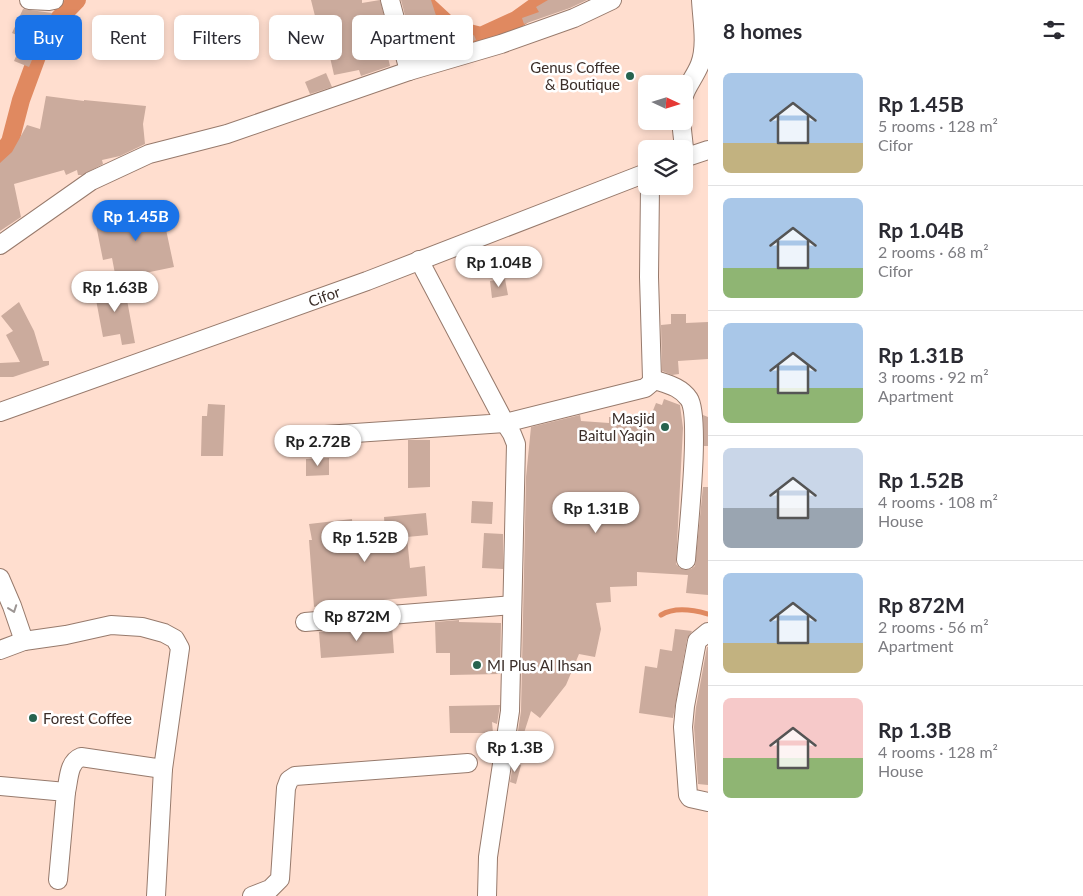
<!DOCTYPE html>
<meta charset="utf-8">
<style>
:root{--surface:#fff;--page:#f2f2f3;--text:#2b2b33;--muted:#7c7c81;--line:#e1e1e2;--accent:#1a73e8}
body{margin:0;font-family:Lato,sans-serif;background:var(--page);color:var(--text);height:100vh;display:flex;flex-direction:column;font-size:19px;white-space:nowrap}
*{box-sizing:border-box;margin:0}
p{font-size:16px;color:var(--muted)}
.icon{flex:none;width:28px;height:28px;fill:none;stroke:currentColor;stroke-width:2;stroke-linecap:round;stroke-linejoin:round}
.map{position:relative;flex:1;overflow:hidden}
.sheet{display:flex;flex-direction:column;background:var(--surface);width:375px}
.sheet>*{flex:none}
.banner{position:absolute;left:15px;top:15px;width:475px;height:45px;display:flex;gap:10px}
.needle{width:32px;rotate:94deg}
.controls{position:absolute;left:638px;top:75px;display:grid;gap:10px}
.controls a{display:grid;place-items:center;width:55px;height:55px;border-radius:8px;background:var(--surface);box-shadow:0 2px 8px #0003;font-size:25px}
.price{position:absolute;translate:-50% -42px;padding:0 11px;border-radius:18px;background:#fff;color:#222;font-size:16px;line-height:32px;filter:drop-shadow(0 1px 2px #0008)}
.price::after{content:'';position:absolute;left:50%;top:30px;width:15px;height:11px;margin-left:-8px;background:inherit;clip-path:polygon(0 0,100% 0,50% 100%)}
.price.on{background:var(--accent);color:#fff}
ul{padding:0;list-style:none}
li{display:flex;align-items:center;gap:15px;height:125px;padding:0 15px}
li+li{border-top:1px solid var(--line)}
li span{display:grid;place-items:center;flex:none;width:140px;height:100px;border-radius:8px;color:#555}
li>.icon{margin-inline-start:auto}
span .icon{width:60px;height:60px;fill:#fffc;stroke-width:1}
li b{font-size:21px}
h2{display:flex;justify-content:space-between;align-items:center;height:60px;padding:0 15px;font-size:21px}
.pill{padding:0 18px;border-radius:8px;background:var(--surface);box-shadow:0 2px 8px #0003;font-size:18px;line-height:45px}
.pill.on{background:var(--accent);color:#fff}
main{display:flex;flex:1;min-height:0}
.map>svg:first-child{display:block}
</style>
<main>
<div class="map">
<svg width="708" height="896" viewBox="0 0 708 896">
<rect width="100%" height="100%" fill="#ffdecf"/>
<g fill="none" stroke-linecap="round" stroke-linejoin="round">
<path stroke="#e08960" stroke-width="5" d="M661 615C674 607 694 610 708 614"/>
<g stroke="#e08960" stroke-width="18">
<path d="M425 0 428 6 453 29 481 36 516 20 544 0"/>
<path d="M0 155 10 142 21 100 46 32 77 0"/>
</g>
</g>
<g fill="#cbab9d">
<path d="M311 0H362V3L380 0 392 47 386 49 390 66 361 76 359 70 334 75 325 35 320 36Z"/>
<path d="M401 0H431L443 37 457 32 462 44 416 58Z"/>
<path d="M548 0H587L570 8 524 24 522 18 539 12 536 7Z"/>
<path d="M23 9 52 13 29 67 14 61 24 38 12 33Z"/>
<path d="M474 35 476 40 463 44 461 41Z"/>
<path d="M326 73 332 87 310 94 305 82Z"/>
<path d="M46 96 84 101V100L146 106 143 124 145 144 120 156 102 160 103 164 82 175H78L77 170 66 175 64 170 14 184 21 217 0 231V163L12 152 27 125 40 129Z"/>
<path d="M161 206 174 267 116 279 112 258 103 260 95 220Z"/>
<path d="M505 279 508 295 492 298 490 281Z"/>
<path d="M124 284 135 343 122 345 120 334 103 337 94 289Z"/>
<path d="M19 302 34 331 43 361H49V365L13 377H0V363L20 362 6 335 13 331 1 316Z"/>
<path d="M671 314H686V323L708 322V359L678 361 679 374 672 375 662 371 661 325 671 324Z"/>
<path d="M664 399 680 405 683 428 676 564 680 568 685 570 691 569 695 566 703 487H708V595L686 593 688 575 637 572V586L610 587 611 602 596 603 601 629 595 657 579 654 566 685 540 718 531 711 524 733 518 731 521 711 526 477 531 427 580 415 581 421 609 423V417H626V415L652 413 656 403 662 405Z"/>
<path d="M208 404 225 405 223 456H201L202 416H207Z"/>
<path d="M703 415 708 417V446H704Z"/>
<path d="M408 440H430V487L408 488Z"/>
<path d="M329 458V475L306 476V459Z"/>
<path d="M472 501 493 502 492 524 471 523Z"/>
<path d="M426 513 428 535 407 537 410 568 425 566 427 596 350 603V608L318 610V606L314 607 309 540H312L309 524 352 519 353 535 385 532 384 517Z"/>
<path d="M484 533 503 534V569L482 568Z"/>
<path d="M459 620V622L501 623 500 674 450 675V653H436L435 622Z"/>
<path d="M392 626 394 653 321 658 319 632Z"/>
<path d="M675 629 692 631 687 639 673 718 639 713 645 666 657 668 660 649 672 651Z"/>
<path d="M707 647H708V785L698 784 694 727 696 707Z"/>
<path d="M500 705 497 724 492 722 493 733H450L449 706Z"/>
<path d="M513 763 521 765 516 784 510 782Z"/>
</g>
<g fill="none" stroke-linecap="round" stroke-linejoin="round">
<defs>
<g id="minor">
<path d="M29 0 49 1 54 0"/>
<path d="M390 0 409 71"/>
<path d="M684 96C686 87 696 75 700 64 707 45 702 20 701 0"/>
<path d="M681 121 685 157"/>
<path d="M684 158 708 150"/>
<path d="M0 245 91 181 149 154 227 134 409 71 501 44 574 18 612 0"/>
<path d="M652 379C666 384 680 386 689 399 701 417 688 532 686 560"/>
<path d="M0 412 367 281 646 173"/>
<path d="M310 436 505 423 419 260"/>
<path d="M0 578 12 606 24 641"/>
<path d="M305 622 512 605"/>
<path d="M708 632 697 641 685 706 683 727 688 795 690 798 708 802"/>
<path d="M0 650 24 641 66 635 111 625 142 627 164 633 175 639 180 648 163 769 81 757C68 762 69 780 66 792"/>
<path d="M0 786 66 792 58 880"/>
<path d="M156 896 163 769"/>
<path d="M252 896 270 889 280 879 286 788 289 780 295 776 468 763"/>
<path d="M487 896 488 857 510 711 516 444 512 434 505 423 645 388 651 383 652 379 649 277 650 186"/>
</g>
</defs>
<use href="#minor" stroke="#977a6c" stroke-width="20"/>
<use href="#minor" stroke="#fff" stroke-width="18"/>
</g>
<defs><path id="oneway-chevron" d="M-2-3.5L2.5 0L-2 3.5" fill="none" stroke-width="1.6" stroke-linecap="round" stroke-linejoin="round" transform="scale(1.25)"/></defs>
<use stroke="#9d9694" href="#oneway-chevron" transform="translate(13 609) rotate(70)"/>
<g fill="#26634f" stroke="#fff" stroke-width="2">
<circle cx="630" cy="76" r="5"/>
<circle cx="665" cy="427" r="5"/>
<circle cx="477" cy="665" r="5"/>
<circle cx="33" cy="718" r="5"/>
</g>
<g text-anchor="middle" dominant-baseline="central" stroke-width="5" stroke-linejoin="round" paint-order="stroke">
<g font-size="15" fill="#3b2e29" stroke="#fff" text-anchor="end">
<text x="620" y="67">Genus Coffee<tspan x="620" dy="17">&amp; Boutique</tspan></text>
<text x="655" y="418">Masjid<tspan x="655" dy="17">Baitul Yaqin</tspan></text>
<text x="487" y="665" text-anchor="start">MI Plus Al Ihsan</text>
<text x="43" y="718" text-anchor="start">Forest Coffee</text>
</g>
<g font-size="15" fill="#3b2e29" stroke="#fff">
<text transform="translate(324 296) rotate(-20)">Cifor</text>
</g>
</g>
</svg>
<div class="controls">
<a><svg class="needle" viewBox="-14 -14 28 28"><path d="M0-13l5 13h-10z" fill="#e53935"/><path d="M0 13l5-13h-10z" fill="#7c7c81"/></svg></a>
<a><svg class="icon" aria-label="layers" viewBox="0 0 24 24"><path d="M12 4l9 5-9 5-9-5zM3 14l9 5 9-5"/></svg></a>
</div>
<b class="price on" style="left:136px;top:242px">Rp 1.45B</b>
<b class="price" style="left:499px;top:288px">Rp 1.04B</b>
<b class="price" style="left:115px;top:313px">Rp 1.63B</b>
<b class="price" style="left:318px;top:467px">Rp 2.72B</b>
<b class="price" style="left:596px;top:534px">Rp 1.31B</b>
<b class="price" style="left:365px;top:563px">Rp 1.52B</b>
<b class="price" style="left:357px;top:642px">Rp 872M</b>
<b class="price" style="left:515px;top:773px">Rp 1.3B</b>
<div class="banner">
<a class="pill on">Buy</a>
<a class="pill">Rent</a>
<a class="pill">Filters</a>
<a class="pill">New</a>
<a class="pill">Apartment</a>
</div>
</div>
<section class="sheet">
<h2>8 homes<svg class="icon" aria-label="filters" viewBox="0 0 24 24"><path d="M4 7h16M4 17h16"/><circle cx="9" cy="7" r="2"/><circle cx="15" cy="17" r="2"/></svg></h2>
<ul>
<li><span style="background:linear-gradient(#a9c7e8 70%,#c2b280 0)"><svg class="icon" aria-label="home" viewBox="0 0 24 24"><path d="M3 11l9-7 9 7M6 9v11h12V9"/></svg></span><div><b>Rp 1.45B</b><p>5 rooms · 128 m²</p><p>Cifor</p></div></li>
<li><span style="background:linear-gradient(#a9c7e8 70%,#8fb573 0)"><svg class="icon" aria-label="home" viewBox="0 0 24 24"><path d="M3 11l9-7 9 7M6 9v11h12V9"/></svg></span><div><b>Rp 1.04B</b><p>2 rooms · 68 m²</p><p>Cifor</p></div></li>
<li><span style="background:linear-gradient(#a9c7e8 65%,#8fb573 0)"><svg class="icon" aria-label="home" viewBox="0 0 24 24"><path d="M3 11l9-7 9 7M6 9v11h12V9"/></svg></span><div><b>Rp 1.31B</b><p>3 rooms · 92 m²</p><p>Apartment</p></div></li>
<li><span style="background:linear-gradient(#c9d6e8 60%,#9aa5b1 0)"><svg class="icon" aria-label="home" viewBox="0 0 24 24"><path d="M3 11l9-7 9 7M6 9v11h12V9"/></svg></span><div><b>Rp 1.52B</b><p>4 rooms · 108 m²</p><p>House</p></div></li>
<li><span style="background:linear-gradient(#a9c7e8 70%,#c2b280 0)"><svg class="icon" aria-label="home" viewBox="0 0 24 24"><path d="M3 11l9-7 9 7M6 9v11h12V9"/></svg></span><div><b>Rp 872M</b><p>2 rooms · 56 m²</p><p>Apartment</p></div></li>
<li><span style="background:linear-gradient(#f6c9c9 60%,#8fb573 0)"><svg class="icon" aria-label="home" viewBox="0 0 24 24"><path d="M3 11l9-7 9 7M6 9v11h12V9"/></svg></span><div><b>Rp 1.3B</b><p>4 rooms · 128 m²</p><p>House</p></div></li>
</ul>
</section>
</main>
